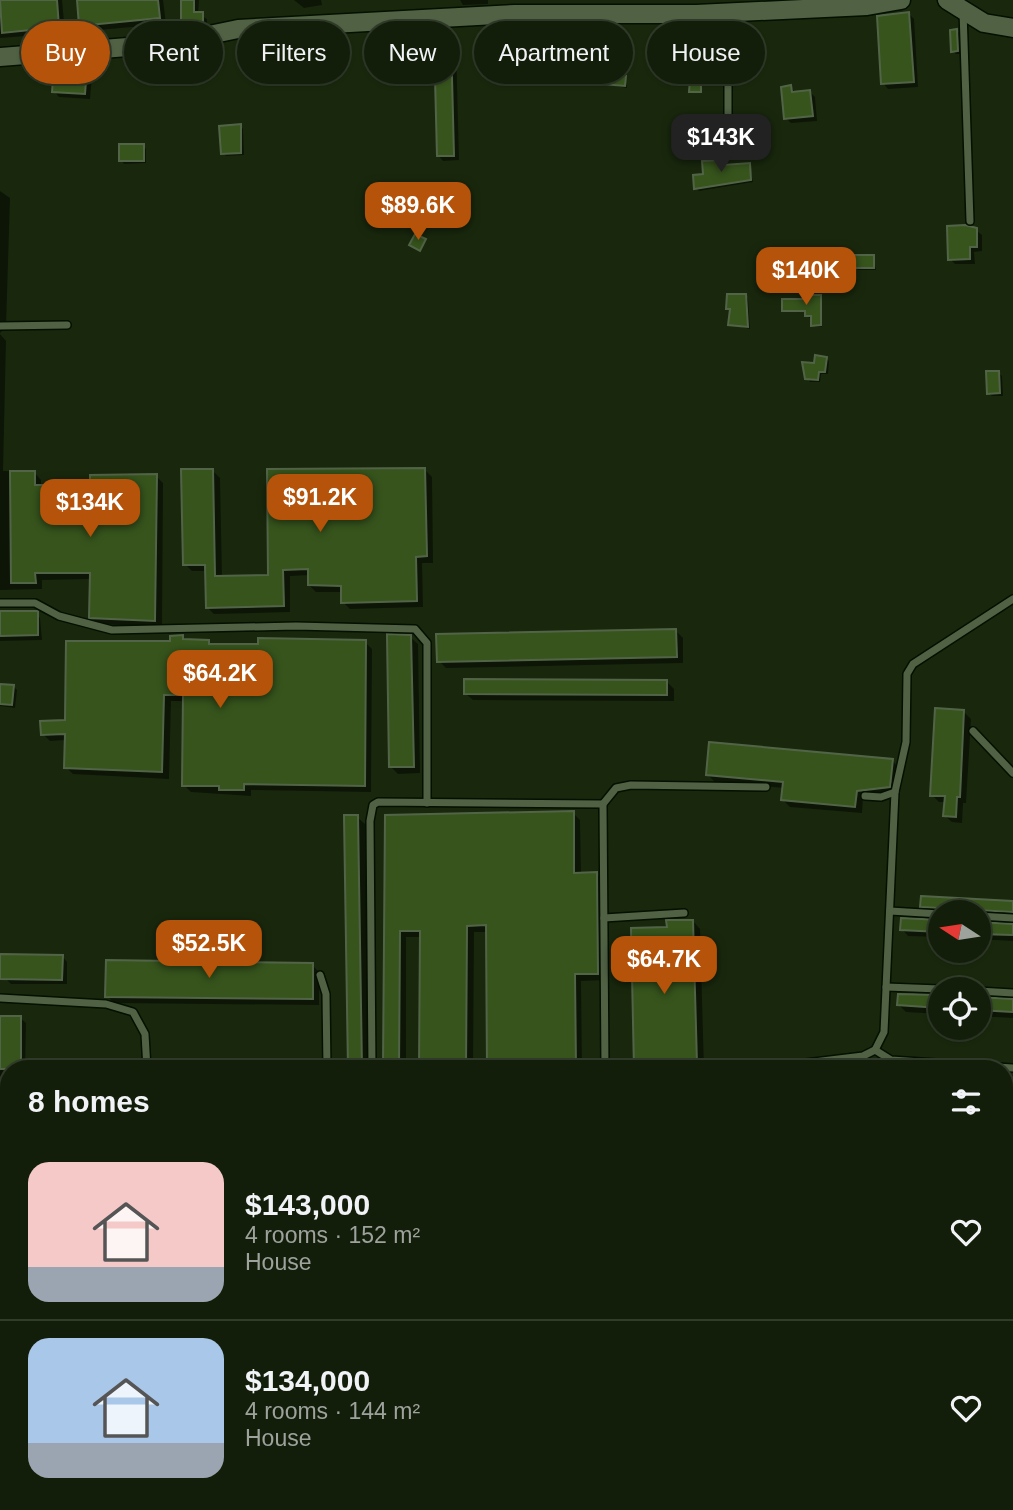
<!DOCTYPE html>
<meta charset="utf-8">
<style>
:root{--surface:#131e0a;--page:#1c2713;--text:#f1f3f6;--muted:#9da29c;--line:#323c2b;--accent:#b45309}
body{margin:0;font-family:Helvetica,sans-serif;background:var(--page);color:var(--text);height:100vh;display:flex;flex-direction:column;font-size:26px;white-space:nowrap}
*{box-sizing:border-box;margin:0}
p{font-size:23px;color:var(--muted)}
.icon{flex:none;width:38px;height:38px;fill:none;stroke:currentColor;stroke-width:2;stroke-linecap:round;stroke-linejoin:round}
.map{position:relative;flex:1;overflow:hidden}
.drawer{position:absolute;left:0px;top:1060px;width:1013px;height:450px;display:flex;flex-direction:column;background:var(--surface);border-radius:28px 28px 0 0;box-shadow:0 2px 5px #0004,0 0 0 2px var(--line)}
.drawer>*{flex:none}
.guide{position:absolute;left:21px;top:21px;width:971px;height:63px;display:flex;gap:14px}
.needle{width:46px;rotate:282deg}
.tools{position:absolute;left:928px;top:900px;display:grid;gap:14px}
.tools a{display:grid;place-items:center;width:63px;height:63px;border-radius:50%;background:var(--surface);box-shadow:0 2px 5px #0004,0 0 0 2px var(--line);font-size:35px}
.price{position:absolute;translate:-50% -60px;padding:0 16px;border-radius:14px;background:var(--accent);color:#fff;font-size:23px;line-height:46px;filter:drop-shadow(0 2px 4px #0008)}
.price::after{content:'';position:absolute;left:50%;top:42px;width:21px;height:16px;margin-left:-10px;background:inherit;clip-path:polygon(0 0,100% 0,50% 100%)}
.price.selected{background:#222;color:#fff}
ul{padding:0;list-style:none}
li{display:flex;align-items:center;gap:21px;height:175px;padding:0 28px}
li+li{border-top:2px solid var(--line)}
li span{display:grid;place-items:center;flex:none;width:196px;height:140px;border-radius:21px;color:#555}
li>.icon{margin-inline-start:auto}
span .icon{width:84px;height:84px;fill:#fffc;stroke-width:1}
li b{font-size:30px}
h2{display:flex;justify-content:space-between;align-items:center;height:84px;padding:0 28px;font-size:30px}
.tag{padding:0 24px;border-radius:32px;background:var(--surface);box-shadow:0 2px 5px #0004,0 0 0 2px var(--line);font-size:24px;line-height:63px}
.tag.selected{background:var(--accent);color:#fff}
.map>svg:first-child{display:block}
</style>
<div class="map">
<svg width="1013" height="1510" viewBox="0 0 1013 1510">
<rect width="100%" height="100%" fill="#19280d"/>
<g fill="#0007">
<path d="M0 0H62L65 33 0 38Z"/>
<path d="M79 0H163L166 24 87 31 81 25Z"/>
<path d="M182 0H199L198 14 207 19V29L188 32 183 27Z"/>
<path d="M294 0H321L322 5 304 8Z"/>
<path d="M460 0H488V4L463 5Z"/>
<path d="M909 14 914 19 918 87 888 89 883 83Z"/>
<path d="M616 30 619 33 618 51H601L598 47Z"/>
<path d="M957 31 960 34 961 54H956L953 51Z"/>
<path d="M451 39 456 45 459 160 443 161 438 155Z"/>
<path d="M546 40 551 74H536L534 61 528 58Z"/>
<path d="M86 70 92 75 90 99 59 97 54 91Z"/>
<path d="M625 78 627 88 593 82Z"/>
<path d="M791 87 796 93 810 92 815 97 817 121 791 123 786 118Z"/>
<path d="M240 126 243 129 244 155 226 156 222 153Z"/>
<path d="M143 146 146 149V163L124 164 121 160Z"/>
<path d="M722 162 725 167 749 165 753 182 699 191 696 188 705 176Z"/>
<path d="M0 191 10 198 6 327 0 333Z"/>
<path d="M976 230 982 235V251L974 252 975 264H955L950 259Z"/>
<path d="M873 257 876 270H858L855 267Z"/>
<path d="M745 296 748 299 750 329 730 324 731 312 728 308Z"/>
<path d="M821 296 822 327H815L813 317 809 318 807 312 784 310 783 301Z"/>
<path d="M0 334 6 341 3 471 34 472 41 480V487L92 486 156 476 163 483 162 627 98 624 91 617V579L42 580V589L0 590Z"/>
<path d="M826 358 829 361 828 374H821L820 382H810L807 378 815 365Z"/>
<path d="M999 373 1002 376 1003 396H992L988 393Z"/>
<path d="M425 470 432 477 433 563H422L423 607 350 609 343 602V592H316L309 585 310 575 290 576V612L214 614 207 607V571H192L185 564 213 471 220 478 222 577 270 576Z"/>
<path d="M35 612 40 618 42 640 0 641V613Z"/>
<path d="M675 630 683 638V663L446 668 439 661Z"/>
<path d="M182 637 186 641H208L212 645 365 642 372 649 371 792 251 790V796L191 792 184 785 185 701H171L169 779 73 774 66 767V740L50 741 43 734 66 722Z"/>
<path d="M410 637 418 644 420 773 398 774 391 767Z"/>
<path d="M667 682 674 689V701L473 700 465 693Z"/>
<path d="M13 686 17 690 15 708 0 706V695Z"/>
<path d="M964 712 971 719 966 803H963L962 823 952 822 945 816 946 802H939L932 795Z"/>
<path d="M892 760 899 768 896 794 863 797 862 813 790 807 783 800 784 788 715 782 708 775Z"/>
<path d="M573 813 580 820 581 874H597L604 881 605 980 581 981 582 1069H489L488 932H474L473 1069H421L422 937H406V1069H385L386 817Z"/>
<path d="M345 817H357L365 824 369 1069H350Z"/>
<path d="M1013 903V917L982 916 978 922V912H928L922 906Z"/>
<path d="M693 921 700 929 704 1069H636L633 930 668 929Z"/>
<path d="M940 922V937L908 936 902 929Z"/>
<path d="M978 924 1013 926V941L978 939Z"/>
<path d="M62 956 67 962V984H11L6 979Z"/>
<path d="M312 965 319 972V1005L114 1003 107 996Z"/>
<path d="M940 997V1014L906 1012 899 1005Z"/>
<path d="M978 999 1013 1000V1018L978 1016Z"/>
<path d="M0 1017 20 1018 26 1023 25 1069H9V1081H0Z"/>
<path d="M1004 1076 1013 1077V1094H1004Z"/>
<path d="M0 1125H9V1327L3 1321Z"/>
<path d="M567 1502H573L572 1509 568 1507Z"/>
<path d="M747 1502H789L791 1510H746Z"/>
<path d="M934 1502H952L951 1510H904L905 1505 934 1508Z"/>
</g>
<g fill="#36541c" stroke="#526447" stroke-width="2">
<path d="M0 0H57L59 27 2 33Z"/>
<path d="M77 0H158L160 18 79 26Z"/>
<path d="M181 0H194V12H203V25L181 28Z"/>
<path d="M909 12 914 82 881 84 877 16Z"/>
<path d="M500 26H512V37H499Z"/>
<path d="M597 27 617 28 615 49 596 48Z"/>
<path d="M957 29 958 51 951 52 950 30Z"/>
<path d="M434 38H451L454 156H437Z"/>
<path d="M526 38H547L549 72H532V59H526Z"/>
<path d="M54 66 87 68 85 94 52 92Z"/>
<path d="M592 72 626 76 625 86 591 83Z"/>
<path d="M690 79 701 80V92H689Z"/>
<path d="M791 85 792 92 810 90 813 116 784 119 781 87Z"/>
<path d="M241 124V153L221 154 219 126Z"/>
<rect x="119" y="144" width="25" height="17"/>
<path d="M722 160 723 165 750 163 751 180 694 189 693 175 703 174 702 161Z"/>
<path d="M965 225 977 228V247H970V259L948 260 947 226Z"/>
<path d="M415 234 426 239 420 251 409 245Z"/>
<rect x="853" y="255" width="21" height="13"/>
<path d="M727 294H746L748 327 728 325 730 309H726Z"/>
<path d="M803 295H821V325L811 326V316H805V311H782V299H803Z"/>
<path d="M815 355 827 357 825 372H819L818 380 805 379 802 362 814 363Z"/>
<path d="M986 371H999L1000 393 987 394Z"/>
<path d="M425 468 427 556 416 557 417 601 341 603V586L308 585V569L283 570 284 606 206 608 205 565H183L181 469H213L215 576 268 575 267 469Z"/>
<path d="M10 471H35V485H90V475L157 474 155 621 89 618 90 573H35L36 583H11Z"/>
<path d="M0 611H38V635L0 636Z"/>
<path d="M676 629 677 657 437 662 436 634Z"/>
<path d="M387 634 411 635 414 767H389Z"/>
<path d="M183 635V639L209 640V644H258V638L366 640 365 786 244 784V790H219V786H182L183 695H164L162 772 64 768 65 734 41 735 40 721 65 720 66 641H170V636Z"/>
<path d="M464 679 667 680V695L464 694Z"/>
<path d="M0 684 14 685 12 705 0 704Z"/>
<path d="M935 708 964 710 960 797H957L956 817 943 816 945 796H930Z"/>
<path d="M709 742 893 759 890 787 857 791 855 807 781 800 783 782 706 775Z"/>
<path d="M574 811V873L597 872 598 974H575L576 1069H487L486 925 467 926 466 1069H419L420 931H400L399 1069H383L385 815Z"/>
<path d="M344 815H358L362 1069H348Z"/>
<path d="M921 896 1013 901V912L920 907Z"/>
<path d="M901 918 940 920V932L900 930Z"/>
<path d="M666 920H693L697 1064 634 1069 631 928 667 927Z"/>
<path d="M978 922 1013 924V935L978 934Z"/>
<path d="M0 954 63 955 62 980 0 979Z"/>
<path d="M106 960 313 963V999L105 997Z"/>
<path d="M898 994 940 995V1008L897 1005Z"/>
<path d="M978 997 1013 999V1012L978 1010Z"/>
<rect x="0" y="1016" width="21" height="53"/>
</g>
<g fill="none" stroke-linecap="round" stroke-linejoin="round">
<defs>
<g id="service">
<path d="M963 11 970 221"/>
<path d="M696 14 700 46 710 52"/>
<path d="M713 154 726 145 728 132V15"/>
<path d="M0 326 67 325"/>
<path d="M0 603H35L59 616 112 630 296 626 415 629 427 643V803"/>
<path d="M973 731 1013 773"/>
<path d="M865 796 881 797 895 792 906 742 907 674 913 664 1013 599"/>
<path d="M890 911 940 914"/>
<path d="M978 916 1013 918"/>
<path d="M604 918 684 913"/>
<path d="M320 975 326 994 327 1069"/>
<path d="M886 987 940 989"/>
<path d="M978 991 1013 993"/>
<path d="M0 998 106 1004 133 1012 145 1034 147 1069"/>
<path d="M875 1050 891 1060 1013 1068"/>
<path d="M372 1069 370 821 373 805 378 802 603 804"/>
<path d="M605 1069 603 804 616 788 631 785 766 787"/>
<path d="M757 1069 863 1056 875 1050 884 1032 895 792"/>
<path d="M0 1344H9"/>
</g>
<g id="tertiary">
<path d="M947 0 984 23 1013 28"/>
<path d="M0 57 166 44 238 29 515 14H696L867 6 901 0"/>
</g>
</defs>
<use href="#service" stroke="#041000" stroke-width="10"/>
<use href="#tertiary" stroke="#041000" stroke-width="21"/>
<use href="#service" stroke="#506144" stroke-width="7"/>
<use href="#tertiary" stroke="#506144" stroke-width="18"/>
</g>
</svg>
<div class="tools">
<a><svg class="needle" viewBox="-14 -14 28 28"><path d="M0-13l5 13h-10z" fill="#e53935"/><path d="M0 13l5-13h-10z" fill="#9da29c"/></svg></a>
<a><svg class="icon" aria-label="locate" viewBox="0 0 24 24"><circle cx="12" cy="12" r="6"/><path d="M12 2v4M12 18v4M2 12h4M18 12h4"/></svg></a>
</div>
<b class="price selected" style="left:721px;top:174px">$143K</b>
<b class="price" style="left:418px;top:242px">$89.6K</b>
<b class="price" style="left:806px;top:307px">$140K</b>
<b class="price" style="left:320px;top:534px">$91.2K</b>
<b class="price" style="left:90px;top:539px">$134K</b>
<b class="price" style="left:220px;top:710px">$64.2K</b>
<b class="price" style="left:209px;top:980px">$52.5K</b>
<b class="price" style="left:664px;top:996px">$64.7K</b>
<div class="guide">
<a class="tag selected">Buy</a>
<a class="tag">Rent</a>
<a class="tag">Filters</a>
<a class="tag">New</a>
<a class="tag">Apartment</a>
<a class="tag">House</a>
</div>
<section class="drawer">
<h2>8 homes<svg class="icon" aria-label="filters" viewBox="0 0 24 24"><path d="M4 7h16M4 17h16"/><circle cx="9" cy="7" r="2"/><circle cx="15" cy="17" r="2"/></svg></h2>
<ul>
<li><span style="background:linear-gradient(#f6c9c9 75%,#9aa5b1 0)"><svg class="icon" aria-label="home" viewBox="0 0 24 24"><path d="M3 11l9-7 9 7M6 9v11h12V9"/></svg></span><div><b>$143,000</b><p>4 rooms · 152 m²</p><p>House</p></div><svg class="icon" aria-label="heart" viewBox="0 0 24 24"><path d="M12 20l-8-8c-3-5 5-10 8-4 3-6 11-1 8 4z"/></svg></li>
<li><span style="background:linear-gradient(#a9c7e8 75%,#9aa5b1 0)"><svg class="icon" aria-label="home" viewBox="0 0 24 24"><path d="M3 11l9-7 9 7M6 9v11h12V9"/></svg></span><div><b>$134,000</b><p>4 rooms · 144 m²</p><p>House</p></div><svg class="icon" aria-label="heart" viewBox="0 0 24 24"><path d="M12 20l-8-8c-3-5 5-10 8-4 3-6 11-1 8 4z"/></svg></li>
</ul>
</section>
</div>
